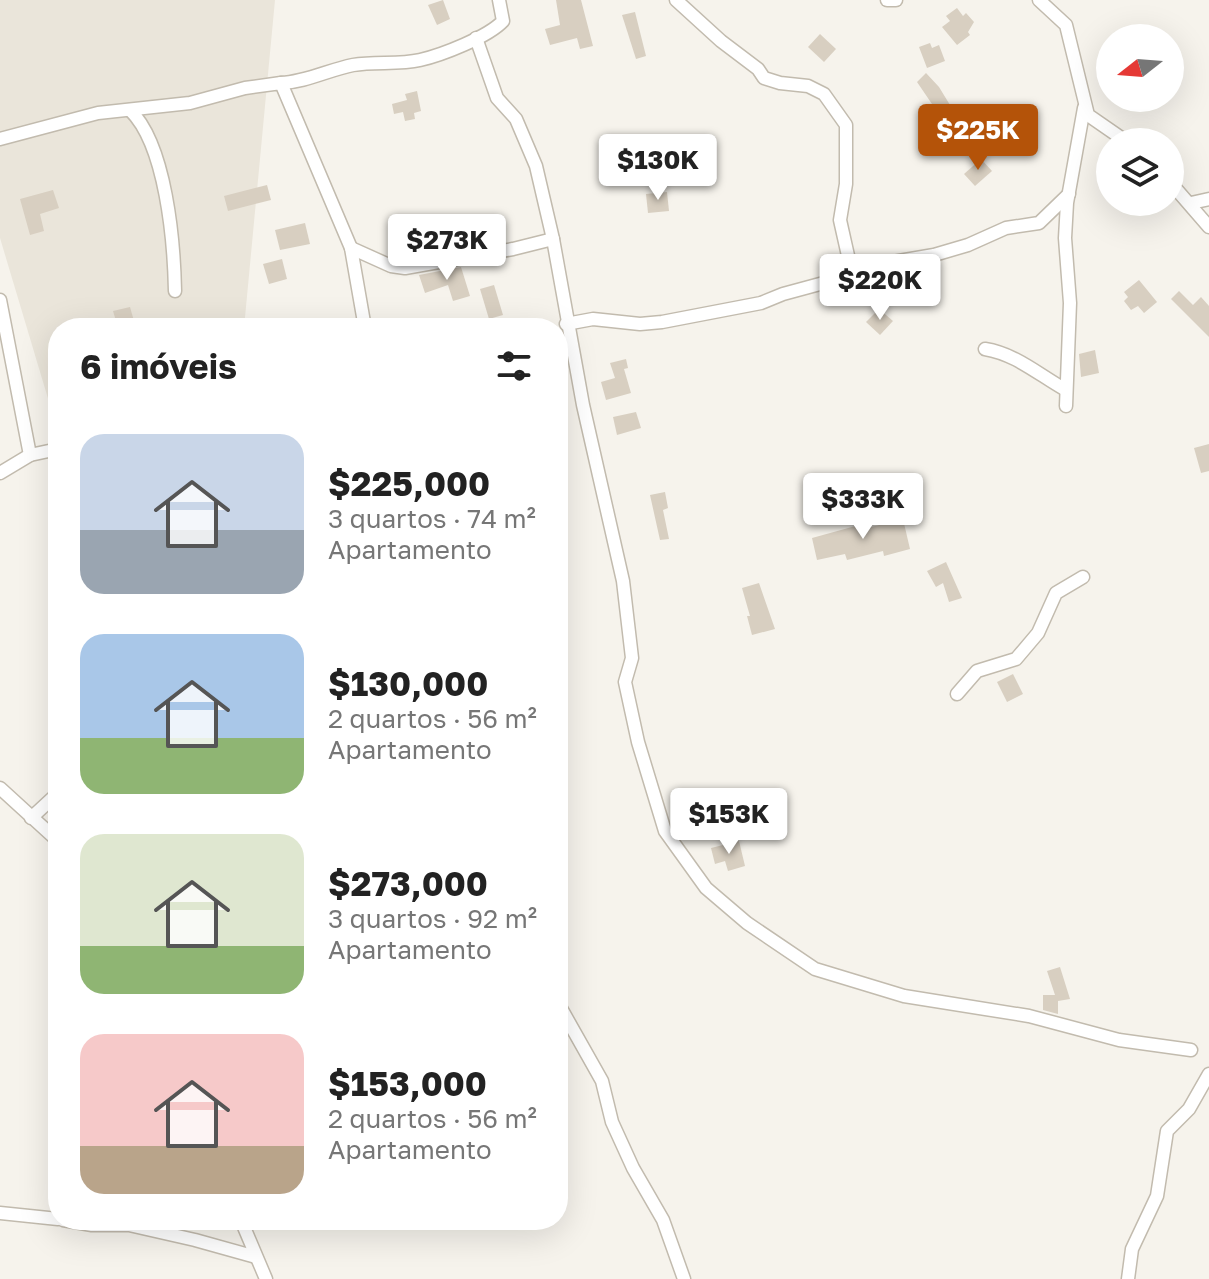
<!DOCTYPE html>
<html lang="pt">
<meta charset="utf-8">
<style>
:root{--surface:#fff;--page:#f6f6f6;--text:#222;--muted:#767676;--accent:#b45309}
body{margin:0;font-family:"Golos Text",sans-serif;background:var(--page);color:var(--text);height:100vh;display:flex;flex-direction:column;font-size:30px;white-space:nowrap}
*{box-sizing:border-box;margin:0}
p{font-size:26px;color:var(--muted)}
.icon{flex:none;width:44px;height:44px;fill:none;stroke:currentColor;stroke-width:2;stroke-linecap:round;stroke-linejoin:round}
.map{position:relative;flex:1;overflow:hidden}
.details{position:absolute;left:48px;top:318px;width:520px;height:912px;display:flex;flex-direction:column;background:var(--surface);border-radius:32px;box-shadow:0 8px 32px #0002}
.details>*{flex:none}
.needle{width:52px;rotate:253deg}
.fabs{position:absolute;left:1096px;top:24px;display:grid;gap:16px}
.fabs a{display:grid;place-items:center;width:88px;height:88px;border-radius:50%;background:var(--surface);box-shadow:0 8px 32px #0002;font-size:40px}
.price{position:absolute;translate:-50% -68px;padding:0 18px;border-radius:8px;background:#fff;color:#222;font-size:26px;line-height:52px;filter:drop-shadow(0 2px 4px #0008)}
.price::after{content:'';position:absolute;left:50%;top:48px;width:24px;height:18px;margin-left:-12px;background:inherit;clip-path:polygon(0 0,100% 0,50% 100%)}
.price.active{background:var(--accent);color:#fff}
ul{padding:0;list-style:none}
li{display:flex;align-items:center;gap:24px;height:200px;padding:0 32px}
li span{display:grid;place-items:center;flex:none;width:224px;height:160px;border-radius:24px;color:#555}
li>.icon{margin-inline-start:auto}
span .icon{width:96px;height:96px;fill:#fffc;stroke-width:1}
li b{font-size:34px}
h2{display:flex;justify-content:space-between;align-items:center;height:96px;padding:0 32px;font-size:34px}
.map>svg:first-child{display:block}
</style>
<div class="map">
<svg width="1209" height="1279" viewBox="0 0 1209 1279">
<rect width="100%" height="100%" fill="#f6f3ec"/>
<path fill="#eae5da" d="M0 0H275L244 328H58V432L0 238Z"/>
<g fill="#d8cfc1">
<path d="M443 0 450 19 437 25 428 5Z"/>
<path d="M556 0H581L593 46 580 49 577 38 550 45 545 29 560 25Z"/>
<path d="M957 8 963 16 966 13 974 22 968 32 970 35 957 45 942 27 950 21 946 16Z"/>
<path d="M635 12 646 56 636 59 622 15Z"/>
<path d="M820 34 836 49 824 62 808 47Z"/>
<path d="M930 43 932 48 939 45 945 61 927 68 919 47Z"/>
<path d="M926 73 939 87 950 105 934 115 928 106 932 104 917 82Z"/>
<path d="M417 91 421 111 414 113 415 119 405 121 403 112 394 114 392 104 407 100 405 94Z"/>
<path d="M972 108 1008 146 1002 152 976 126 973 130 961 118Z"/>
<path d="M981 159 992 171 975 186 964 174Z"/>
<path d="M267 185 271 200 228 211 224 196Z"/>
<path d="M53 190 59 208 40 214 44 231 30 235 20 199Z"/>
<path d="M667 192 669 211 648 213 646 194Z"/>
<path d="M305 223 310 244 280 250 275 230Z"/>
<path d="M282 259 287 279 269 284 263 264Z"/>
<path d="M461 267 470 296 453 301 448 285 425 293 419 275Z"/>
<path d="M1139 280 1157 302 1144 313 1138 306 1131 310 1124 301 1128 297 1124 292Z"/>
<path d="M494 285 503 315 489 319 480 289Z"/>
<path d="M1179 291 1193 305 1201 297 1209 306V337L1171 299Z"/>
<path d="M130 307 136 328H118L113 311Z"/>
<path d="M879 309 893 321 880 335 866 322Z"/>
<path d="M1095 350 1099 373 1081 377 1079 354Z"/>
<path d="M626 359 628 368 624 369 631 393 606 400 601 382 615 378 610 363Z"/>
<path d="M636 412 641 428 617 435 613 417Z"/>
<path d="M1209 444V471L1201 473 1194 448Z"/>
<path d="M665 492 668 508 663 510 669 539 660 540 650 495Z"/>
<path d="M903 519 910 549 884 556 883 551 847 560 845 554 817 560 812 538 870 522 871 527Z"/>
<path d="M946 562 962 598 949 602 943 583 936 587 927 571Z"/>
<path d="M759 583 775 629 752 635 747 616H750L742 588Z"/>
<path d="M1013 674 1023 694 1007 702 997 682Z"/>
<path d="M739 841 745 866 728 871 725 861 715 864 711 848Z"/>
<path d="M1060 967 1070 999 1058 1001V1014L1043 1010V995H1055L1047 971Z"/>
</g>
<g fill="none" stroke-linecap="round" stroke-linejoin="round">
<defs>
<g id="street">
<path d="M676 0 721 41 758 69 764 78 780 83 808 86 824 94 846 125V184L840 220 851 269"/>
<path d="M887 0H896"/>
<path d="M1039 0 1066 25 1088 115 1127 142"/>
<path d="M476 38 497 98 516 119 536 166 553 239 583 405 623 581 632 658 625 682 638 742 665 831 706 888 747 923 815 969 904 996 1029 1016 1119 1040 1191 1050"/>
<path d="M281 83C306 82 328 70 353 65 375 61 398 65 420 60 442 55 488 37 503 21L499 0"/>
<path d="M130 110C166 145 174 241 175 291"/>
<path d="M0 139 98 113 190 103 245 88 281 83 351 248 365 328"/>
<path d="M1170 182 1209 227"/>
<path d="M1191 203 1209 199"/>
<path d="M351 248 391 266 405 268 513 249 553 239"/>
<path d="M0 300 30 455 0 473"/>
<path d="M566 324 593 319 640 324 662 322 761 303 783 294 831 281 851 269 934 255 968 245 1006 228 1039 223 1069 194"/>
<path d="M985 349C1016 354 1039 375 1066 390"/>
<path d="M1066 406 1070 303 1065 238 1067 203 1084 108"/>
<path d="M30 455 58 449"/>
<path d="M957 694 977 671 1016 659 1038 633 1056 593 1083 577"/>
<path d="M0 788 58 841"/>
<path d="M31 818 58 793"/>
<path d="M558 1003 602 1081 612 1122 633 1168 663 1220 684 1279"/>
<path d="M0 1213 58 1219"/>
<path d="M63 1220 92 1225H129L195 1240 256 1257"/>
<path d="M241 1220 266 1279"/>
<path d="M1128 1279 1132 1249 1157 1196 1167 1131 1189 1109 1209 1074"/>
</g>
</defs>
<use href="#street" stroke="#c2bbae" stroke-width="15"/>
<use href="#street" stroke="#fff" stroke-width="12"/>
</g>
</svg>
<div class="fabs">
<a><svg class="needle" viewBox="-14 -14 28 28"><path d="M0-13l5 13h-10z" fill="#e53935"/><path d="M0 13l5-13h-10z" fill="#767676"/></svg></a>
<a><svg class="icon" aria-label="layers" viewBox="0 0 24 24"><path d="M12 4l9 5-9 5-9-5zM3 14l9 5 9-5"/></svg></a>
</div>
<b class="price active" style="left:978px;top:172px">$225K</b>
<b class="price" style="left:658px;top:202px">$130K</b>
<b class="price" style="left:447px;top:282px">$273K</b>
<b class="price" style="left:880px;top:322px">$220K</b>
<b class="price" style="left:863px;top:541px">$333K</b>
<b class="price" style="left:729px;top:856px">$153K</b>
<section class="details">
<h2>6 imóveis<svg class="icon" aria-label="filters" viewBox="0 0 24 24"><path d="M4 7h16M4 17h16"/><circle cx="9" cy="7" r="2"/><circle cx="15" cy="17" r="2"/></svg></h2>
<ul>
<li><span style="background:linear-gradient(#c9d6e8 60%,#9aa5b1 0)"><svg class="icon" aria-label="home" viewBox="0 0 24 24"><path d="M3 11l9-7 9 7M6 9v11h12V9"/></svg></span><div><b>$225,000</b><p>3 quartos · 74 m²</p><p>Apartamento</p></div></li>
<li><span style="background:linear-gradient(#a9c7e8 65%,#8fb573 0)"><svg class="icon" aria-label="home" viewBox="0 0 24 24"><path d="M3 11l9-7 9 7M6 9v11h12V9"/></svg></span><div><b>$130,000</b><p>2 quartos · 56 m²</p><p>Apartamento</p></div></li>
<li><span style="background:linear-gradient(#dfe7d0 70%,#8fb573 0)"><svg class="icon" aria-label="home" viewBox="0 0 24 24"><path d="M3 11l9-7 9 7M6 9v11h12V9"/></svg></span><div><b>$273,000</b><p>3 quartos · 92 m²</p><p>Apartamento</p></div></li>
<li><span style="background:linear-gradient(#f6c9c9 70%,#b9a48a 0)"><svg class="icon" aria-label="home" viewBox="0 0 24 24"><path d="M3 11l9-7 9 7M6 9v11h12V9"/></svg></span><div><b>$153,000</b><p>2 quartos · 56 m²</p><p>Apartamento</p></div></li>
</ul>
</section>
</div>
